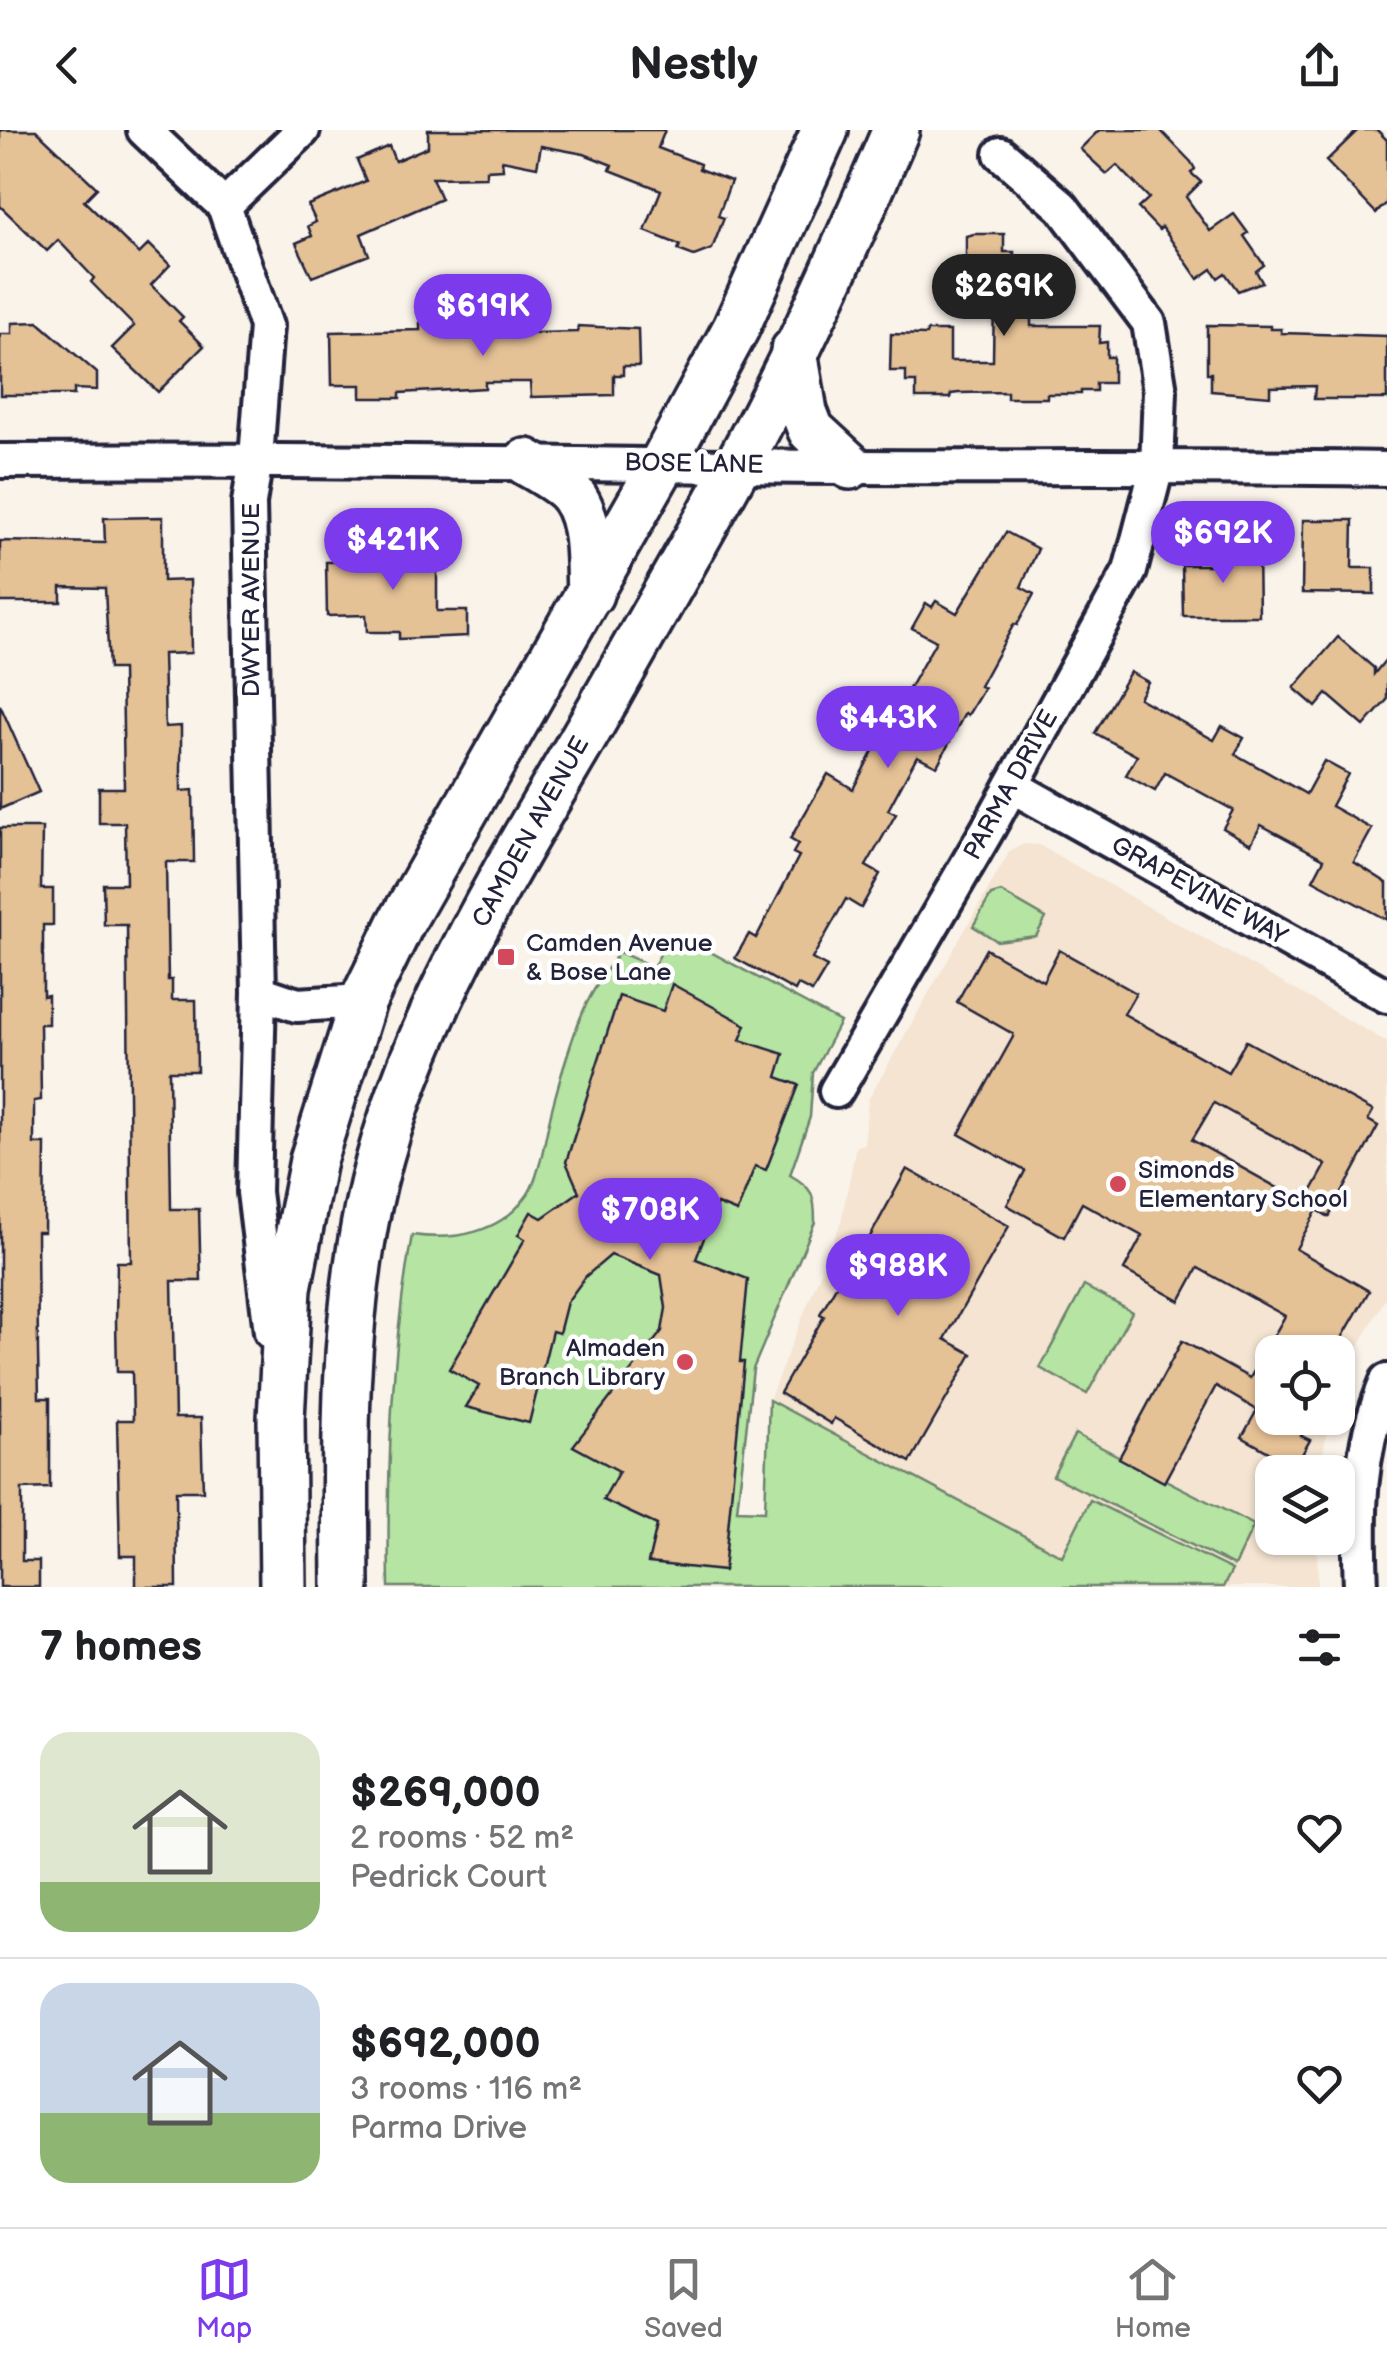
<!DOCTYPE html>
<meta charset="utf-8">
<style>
:root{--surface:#fff;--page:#f6f6f6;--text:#202124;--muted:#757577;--line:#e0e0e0;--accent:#7c3aed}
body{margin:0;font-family:"Balsamiq Sans",sans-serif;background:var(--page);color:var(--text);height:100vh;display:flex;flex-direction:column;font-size:38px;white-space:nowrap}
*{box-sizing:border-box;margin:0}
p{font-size:32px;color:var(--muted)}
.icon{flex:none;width:55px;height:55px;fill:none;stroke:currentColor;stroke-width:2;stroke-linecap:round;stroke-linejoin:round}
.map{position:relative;height:1457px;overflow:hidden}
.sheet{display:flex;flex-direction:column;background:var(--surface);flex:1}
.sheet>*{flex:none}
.tools{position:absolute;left:1255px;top:1205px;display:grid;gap:20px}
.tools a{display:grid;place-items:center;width:100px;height:100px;border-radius:20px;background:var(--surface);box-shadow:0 2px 8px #0004;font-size:50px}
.price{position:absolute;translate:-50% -85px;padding:0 22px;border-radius:35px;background:var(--accent);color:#fff;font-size:32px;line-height:65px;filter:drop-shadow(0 2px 5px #0008)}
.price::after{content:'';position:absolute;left:50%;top:60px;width:30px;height:22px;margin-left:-15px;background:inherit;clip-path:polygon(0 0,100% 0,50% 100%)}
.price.current{background:#222;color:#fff}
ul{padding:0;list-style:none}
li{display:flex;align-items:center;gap:30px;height:250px;padding:0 40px}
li+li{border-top:2px solid var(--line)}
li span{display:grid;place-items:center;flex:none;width:280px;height:200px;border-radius:30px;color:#555}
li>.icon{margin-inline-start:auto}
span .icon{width:120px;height:120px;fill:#fffc;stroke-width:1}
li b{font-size:42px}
h2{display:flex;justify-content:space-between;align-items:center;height:120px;padding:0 40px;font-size:42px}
header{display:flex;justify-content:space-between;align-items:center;height:130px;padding:0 40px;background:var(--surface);font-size:45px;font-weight:600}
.tabs{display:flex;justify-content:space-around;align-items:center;height:140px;border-top:2px solid var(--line);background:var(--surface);font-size:28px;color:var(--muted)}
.tabs a{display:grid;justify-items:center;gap:5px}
.tabs .current{color:var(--accent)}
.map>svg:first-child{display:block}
</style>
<header><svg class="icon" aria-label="back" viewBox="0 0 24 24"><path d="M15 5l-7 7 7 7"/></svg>Nestly<svg class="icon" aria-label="share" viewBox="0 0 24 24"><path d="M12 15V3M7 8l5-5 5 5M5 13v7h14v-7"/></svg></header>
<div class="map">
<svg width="1387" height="1457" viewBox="0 0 1387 1457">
<rect width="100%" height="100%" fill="#faf3ea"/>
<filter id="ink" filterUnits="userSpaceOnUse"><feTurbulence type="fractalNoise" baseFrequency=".01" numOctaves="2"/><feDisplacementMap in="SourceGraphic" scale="20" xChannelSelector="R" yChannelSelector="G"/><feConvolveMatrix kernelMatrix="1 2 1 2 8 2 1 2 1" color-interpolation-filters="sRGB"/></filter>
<g filter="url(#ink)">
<path fill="#f4e4d1" d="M1024 714 1039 715 1387 912V1165L1355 1223 1338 1262V1222H1272V1288H1329L1320 1342H1272V1408H1317L1318 1457H738L765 1381 769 1270 841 1092 856 1016 864 1014 868 970 1010 721Z"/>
<g fill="#b6e4a2" stroke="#6c836e" stroke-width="2.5">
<path d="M1001 762 1046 788 1036 806 997 811 973 796 991 765Z"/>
<path d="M687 813 703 818 840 892 813 943 810 987 790 1045C813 1058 815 1065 815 1092L753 1239 737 1380 765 1381 769 1270 1062 1426 1090 1370 1232 1440 1223 1457H389C387 1339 391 1221 412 1105 455 1111 502 1103 528 1064 541 1044 546 1000 553 975 561 945 575 894 590 867 598 852 609 837 619 822L653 837 662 821Z"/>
<path d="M1084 1156 1132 1182 1087 1264 1040 1238Z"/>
<path d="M1075 1304 1254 1395 1234 1436 1053 1346Z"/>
</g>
<g fill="#e5c196" stroke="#22223b" stroke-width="2.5" fill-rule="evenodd">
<path d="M0 0H36L97 58 84 71 139 124 149 114 170 135 151 155 183 187 179 191 204 216 158 262 112 218 134 196 91 152 94 148 58 110 47 121 0 76Z"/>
<path d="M428 0H665L658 18 700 34 699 39 731 51 718 86 724 88 712 119 694 126 678 120 680 115 645 101 661 60 610 40 612 35 584 24 541 16 537 37 502 30 503 39 486 40V47L432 48 441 69 361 104 369 125 312 147 296 113 312 106 308 96 316 92 308 75 366 51 357 30 389 16 395 31 428 17Z"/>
<path d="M1099 0H1160L1191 32 1195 39 1191 43 1201 52 1186 67 1210 101 1234 84 1248 103 1244 106 1264 135 1256 141 1262 152 1238 161 1225 143 1218 148 1212 139 1198 149 1162 97 1159 100 1138 78 1149 68 1117 35 1107 44 1080 19Z"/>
<path d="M1358 0H1377L1387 10V73L1376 83 1326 31Z"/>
<path d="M974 104H1004V122H1014V130H1031V196H1100L1099 213 1107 212V227H1113V253H1096V261H1081V264H1047V268H1007V262L959 263 951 264 950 268H916V252H906V241H890L891 204 926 205 927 201H950V231H993L994 165 947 164V142H966V106Z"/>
<path d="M484 190V197H535V203L578 202V196L638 199 639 236H623V245H614V265L531 267 530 252H485V258L400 263V268H361V255H332L331 202 420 200V193Z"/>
<path d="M38 192 97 243V260L74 259V265H0V204H12V193Z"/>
<path d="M1207 195 1270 196V199H1281V203L1387 206V269H1314L1315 256 1270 257V266L1211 261V243H1207Z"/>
<path d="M163 387V451L190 450 191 523 163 524 165 597 181 596V661L193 660 194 732H166L168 850H172V870H196L197 941H169L171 1079H199L200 1119 201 1151H172L175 1288H201L203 1361H176L177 1457H136V1426H120L117 1290H133L132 1242H117L116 1191 117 1132H131L127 795H104L103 754H126L125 693H99V658H124L122 539H109L105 458 61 457V472H0V411L105 413 104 388Z"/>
<path d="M1303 390H1353L1352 438H1374V464L1302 463Z"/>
<path d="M1006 402 1038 419 1021 457 1034 464 1017 495 1014 494 980 556 984 558 968 585 965 583 937 636 917 626 888 680 896 684 866 736 880 744 861 778 846 769 812 829 827 837 812 862 798 855 795 861 735 828 749 804 756 808 799 726 793 723 798 714 790 709 828 644 853 659 884 600 876 596 888 573 898 578 936 511 912 498 926 473 932 477 936 471 957 483Z"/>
<path d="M419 410V424L437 423V481H467V506L399 509V502H367L366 485 327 486 326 432 372 431V411Z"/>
<path d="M1221 420H1258L1259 486H1183L1182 435H1221Z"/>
<path d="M1338 507 1374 538V544L1387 528V570L1364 596 1327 564 1316 577 1294 558Z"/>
<path d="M1130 542 1148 552 1139 568 1214 610 1222 596 1244 608 1235 624 1306 664 1324 631 1348 644 1331 676 1372 699 1354 732 1387 753V790L1313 750 1324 729 1261 695 1251 714 1223 698 1233 680 1165 643 1155 661 1126 645 1137 626 1095 603Z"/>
<path d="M0 575 39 662 0 679Z"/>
<path d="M0 698H42L41 759H53V795H43V866L48 865V894H40L41 970 34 971V1014H45L44 1102H37L38 1222 39 1268H50V1358L22 1359V1431H39V1457H0Z"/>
<path d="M986 819 1043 851 1059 820 1136 863 1124 884 1228 942 1246 911 1373 981 1368 990 1378 996 1329 1087 1314 1078 1317 1080 1296 1119 1369 1161 1334 1222H1272V1288H1312L1301 1306 1310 1310 1295 1337 1242 1307 1257 1280 1216 1256 1164 1352 1119 1328 1182 1211 1250 1248 1285 1186 1198 1138 1180 1171 1124 1140 1142 1106 1082 1073 1064 1107 1007 1075 1025 1041 959 1004 1013 907V904L957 872ZM1214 973 1326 1035 1305 1073 1192 1010Z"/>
<path d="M672 854 746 895 740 910 784 924 777 947 799 955 766 1040 755 1036 737 1082 717 1074 696 1129 748 1149 740 1232H744L724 1441 648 1433 657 1395 603 1370 619 1341 573 1316 662 1201 666 1178 661 1145 611 1125 586 1146 567 1172 559 1203 552 1201 529 1293 466 1277 479 1256 449 1239 525 1109 518 1105 531 1082 542 1088 579 1062 566 1032 619 866 663 881Z"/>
<path d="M907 1039 1009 1096 945 1209 972 1224 910 1332 834 1288 831 1294 780 1263 824 1186 820 1184 843 1144 848 1147Z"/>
</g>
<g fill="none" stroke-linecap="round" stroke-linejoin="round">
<defs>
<g id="street">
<path d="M144 0 224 76 266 196 256 329 249 373 259 862 254 1062 271 1202"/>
<path d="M224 76 303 0"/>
<path d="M0 331C245 329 490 333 735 336 952 339 1170 335 1387 339"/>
<path d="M1012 656 1387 866"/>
<path d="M259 862 297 875 363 871"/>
<path d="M836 961 989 697 1130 441 1157 337 1160 261 1149 193 1062 77 1001 24"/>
<path d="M1361 1457C1358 1382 1357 1322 1387 1251"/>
</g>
<g id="secondary">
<path d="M794 221 804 282 811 300 850 336"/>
<path d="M526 332C539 340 554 348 566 358 593 383 588 430 590 464"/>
<path d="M283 1457 281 1289 288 1158 313 1030 363 871 401 793 663 333 736 198 825 0"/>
<path d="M346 1457C345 1327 342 1204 368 1077 406 892 515 728 607 567 650 490 694 415 736 338 796 229 847 114 896 0"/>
</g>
</defs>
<use href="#street" stroke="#22223b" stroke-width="40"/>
<use href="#secondary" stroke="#22223b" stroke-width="52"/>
<use href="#street" stroke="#fff" stroke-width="32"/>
<use href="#secondary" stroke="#fff" stroke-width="45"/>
</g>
</g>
<g fill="#d1495b" stroke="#fff" stroke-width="4">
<rect x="496" y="817" width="20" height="20" rx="5"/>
<circle cx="1118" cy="1054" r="10"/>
<circle cx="685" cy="1232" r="10"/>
</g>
<g text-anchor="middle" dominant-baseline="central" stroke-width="9" stroke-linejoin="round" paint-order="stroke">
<g font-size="25" fill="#22223b" stroke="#fff">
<text transform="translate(694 334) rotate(1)">BOSE LANE</text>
<text transform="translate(251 470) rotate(-90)">DWYER AVENUE</text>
<text transform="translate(1011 655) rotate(-61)">PARMA DRIVE</text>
<text transform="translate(531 702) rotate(-61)">CAMDEN AVENUE</text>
<text transform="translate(1199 761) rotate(29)">GRAPEVINE WAY</text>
</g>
<g font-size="25" fill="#22223b" stroke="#fff" text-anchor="start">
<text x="526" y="813">Camden Avenue<tspan x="526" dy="29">&amp; Bose Lane</tspan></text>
<text x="1138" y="1040">Simonds<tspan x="1138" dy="29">Elementary School</tspan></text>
<text x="665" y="1218" text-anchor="end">Almaden<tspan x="665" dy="29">Branch Library</tspan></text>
</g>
</g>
</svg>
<div class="tools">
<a><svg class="icon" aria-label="locate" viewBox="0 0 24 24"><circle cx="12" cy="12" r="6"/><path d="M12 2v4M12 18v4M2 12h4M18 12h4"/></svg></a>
<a><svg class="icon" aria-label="layers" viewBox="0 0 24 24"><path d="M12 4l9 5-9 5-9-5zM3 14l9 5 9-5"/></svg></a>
</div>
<b class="price current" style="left:1004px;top:209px">$269K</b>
<b class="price" style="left:483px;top:229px">$619K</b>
<b class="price" style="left:1223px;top:456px">$692K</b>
<b class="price" style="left:393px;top:463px">$421K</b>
<b class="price" style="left:888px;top:641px">$443K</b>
<b class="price" style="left:650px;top:1133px">$708K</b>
<b class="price" style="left:898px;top:1189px">$988K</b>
</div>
<section class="sheet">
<h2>7 homes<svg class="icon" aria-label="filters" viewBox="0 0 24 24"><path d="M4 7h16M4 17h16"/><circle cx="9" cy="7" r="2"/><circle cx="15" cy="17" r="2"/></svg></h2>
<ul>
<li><span style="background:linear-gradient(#dfe7d0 75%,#8fb573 0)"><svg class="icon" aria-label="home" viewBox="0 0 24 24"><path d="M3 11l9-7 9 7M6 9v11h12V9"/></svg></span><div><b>$269,000</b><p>2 rooms · 52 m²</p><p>Pedrick Court</p></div><svg class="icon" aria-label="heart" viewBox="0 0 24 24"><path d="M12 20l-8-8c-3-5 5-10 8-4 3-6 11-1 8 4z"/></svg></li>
<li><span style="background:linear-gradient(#c9d6e8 65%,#8fb573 0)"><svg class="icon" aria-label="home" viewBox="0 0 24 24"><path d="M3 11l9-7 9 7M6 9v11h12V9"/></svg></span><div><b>$692,000</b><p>3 rooms · 116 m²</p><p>Parma Drive</p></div><svg class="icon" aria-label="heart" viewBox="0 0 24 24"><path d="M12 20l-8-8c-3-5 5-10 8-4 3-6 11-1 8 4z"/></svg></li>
</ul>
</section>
<nav class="tabs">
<a class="current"><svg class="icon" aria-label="map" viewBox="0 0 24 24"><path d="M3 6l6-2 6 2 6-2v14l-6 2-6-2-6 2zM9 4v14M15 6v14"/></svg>Map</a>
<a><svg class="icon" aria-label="saved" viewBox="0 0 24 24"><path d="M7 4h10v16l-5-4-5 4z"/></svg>Saved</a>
<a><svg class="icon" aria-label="home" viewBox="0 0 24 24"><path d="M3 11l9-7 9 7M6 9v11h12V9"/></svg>Home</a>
</nav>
